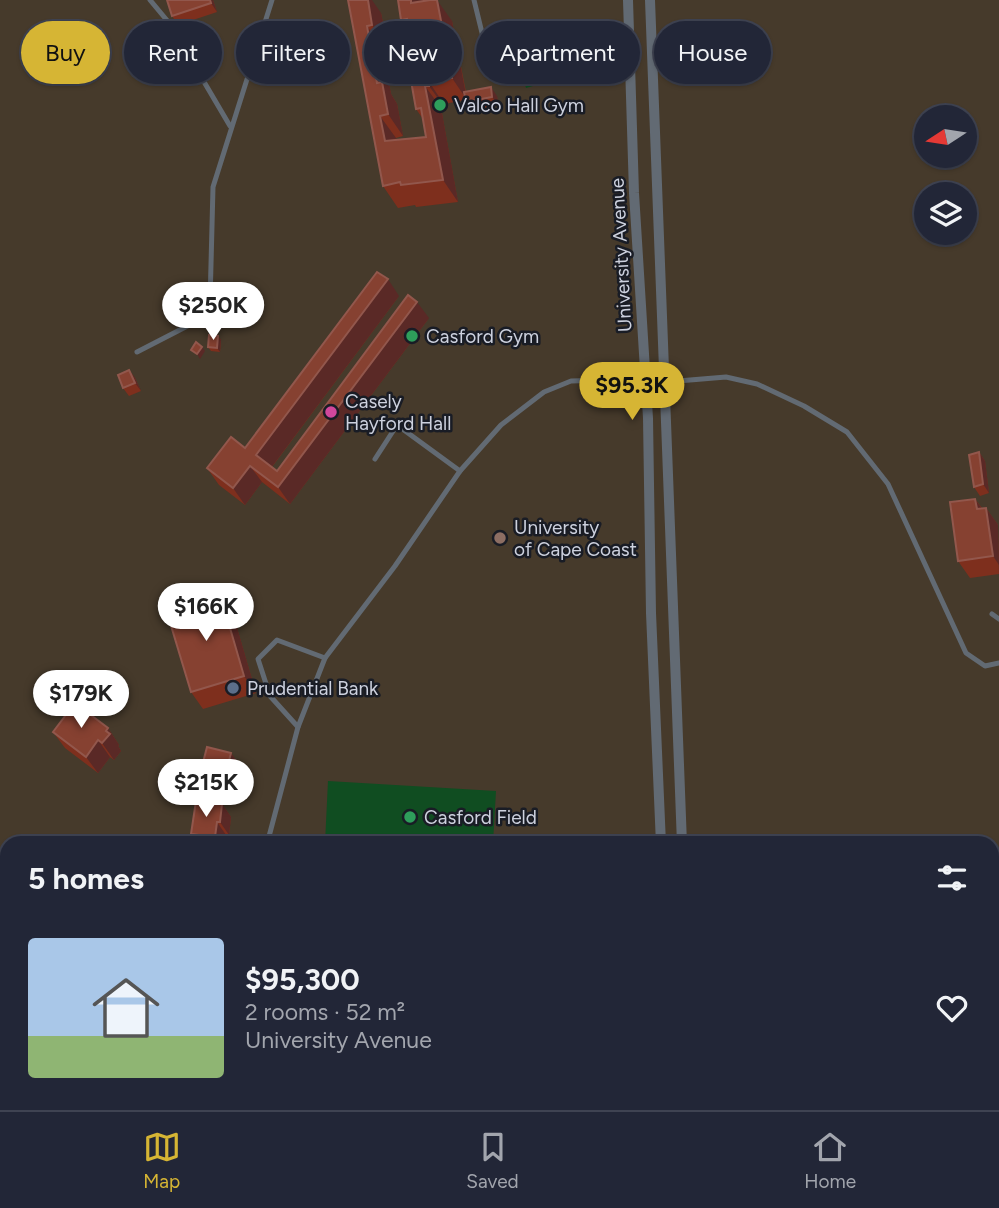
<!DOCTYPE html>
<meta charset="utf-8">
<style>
:root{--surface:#222637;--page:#2a2e3f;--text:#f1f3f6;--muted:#a2a5ad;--line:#3f4352;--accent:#d6b534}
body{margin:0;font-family:Figtree,sans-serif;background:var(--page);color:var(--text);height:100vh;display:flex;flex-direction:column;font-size:26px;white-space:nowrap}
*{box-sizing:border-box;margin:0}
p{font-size:23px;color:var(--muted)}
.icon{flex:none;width:38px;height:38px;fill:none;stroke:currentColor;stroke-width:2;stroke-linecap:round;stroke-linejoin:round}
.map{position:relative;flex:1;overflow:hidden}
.drawer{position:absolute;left:0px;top:836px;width:999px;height:275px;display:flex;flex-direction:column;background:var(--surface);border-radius:21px 21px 0 0;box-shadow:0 2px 5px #0004,0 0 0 2px var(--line)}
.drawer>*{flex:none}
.guide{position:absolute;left:21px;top:21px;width:957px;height:63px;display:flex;gap:14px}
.needle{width:46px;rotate:258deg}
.tools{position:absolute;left:914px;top:105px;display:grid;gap:14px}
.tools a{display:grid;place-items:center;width:63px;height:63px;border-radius:50%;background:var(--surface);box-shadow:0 2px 5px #0004,0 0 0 2px var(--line);font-size:35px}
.price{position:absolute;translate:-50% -60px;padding:0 16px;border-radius:24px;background:#fff;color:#222;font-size:23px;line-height:46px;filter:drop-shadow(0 2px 4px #0008)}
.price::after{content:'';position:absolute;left:50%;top:42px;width:21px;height:16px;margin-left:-10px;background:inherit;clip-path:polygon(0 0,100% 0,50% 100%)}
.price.selected{background:var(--accent);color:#111}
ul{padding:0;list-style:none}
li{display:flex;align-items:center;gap:21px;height:175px;padding:0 28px}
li+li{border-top:2px solid var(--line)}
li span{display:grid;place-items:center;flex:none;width:196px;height:140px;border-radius:7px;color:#555}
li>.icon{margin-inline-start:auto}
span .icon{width:84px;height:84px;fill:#fffc;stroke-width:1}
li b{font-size:30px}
h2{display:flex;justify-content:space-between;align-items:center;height:84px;padding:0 28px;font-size:30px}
.pill{padding:0 24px;border-radius:32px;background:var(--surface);box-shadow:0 2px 5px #0004,0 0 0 2px var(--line);font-size:24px;line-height:63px}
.pill.selected{background:var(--accent);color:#111}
.tab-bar{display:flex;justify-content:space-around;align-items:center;height:98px;border-top:2px solid var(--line);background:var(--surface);font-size:19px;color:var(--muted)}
.tab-bar a{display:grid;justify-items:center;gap:4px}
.tab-bar .selected{color:var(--accent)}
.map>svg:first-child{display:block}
</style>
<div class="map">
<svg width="999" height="1110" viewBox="0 0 999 1110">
<rect width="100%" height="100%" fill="#2e3349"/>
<path fill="#463a2b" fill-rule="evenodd" d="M0 0H999V1110H0ZM926 117H964V156H926ZM926 194H964V233H926ZM7 844H992V1104H7Z"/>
<g fill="#104d21">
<path d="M542 24 557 79 526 88 511 33Z"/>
<path d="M328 781 496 791 493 843H325Z"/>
</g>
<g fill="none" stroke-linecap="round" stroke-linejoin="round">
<g stroke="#2e91c9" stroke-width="3.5">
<path d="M0 998H7"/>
<path d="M918 1104 929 1110"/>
</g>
<g stroke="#626a73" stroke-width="5">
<path d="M150 0 170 24 230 126"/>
<path d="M474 0 493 78"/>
<path d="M137 352 203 318 210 303 213 187 272 0"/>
<path d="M375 459 397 425 460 471"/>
<path d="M992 614 999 619"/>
<path d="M298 727 270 696 258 659 277 640 325 658"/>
<path d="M267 844 298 727 325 658 395 566 460 471 501 425 544 392 571 381 646 379 666 382 726 377 757 384 804 406 847 432 888 484 966 653 985 666 999 663"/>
<path d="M272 1104V1110"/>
<path d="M380 1104V1110"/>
</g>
<g stroke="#626a73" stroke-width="10">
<path d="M628 0 634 193 648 418 651 613 661 844"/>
<path d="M650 0 682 844"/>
<path d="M992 940H999"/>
<path d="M0 988H7"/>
<path d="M668 1104V1110"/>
<path d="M688 1104V1110"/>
</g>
</g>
<g fill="#7e2f1d">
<path d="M167 0H213L217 12 178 25 172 16Z"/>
<path d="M348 0 381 13 388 47 382 48 391 94 397 104 403 136 396 138V140L426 137 423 119 416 109 417 74 409 30 401 20 398 0H423V1L452 21 466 92 497 96 498 105 472 110 465 100 444 104 445 108H441L458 202 416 207 415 205 398 208 383 186Z"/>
<path d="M399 296 272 467 277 471 429 318 290 504 262 482 245 505 219 485 207 468 245 448Z"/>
<path d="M218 336 221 340 220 352 211 351 208 347Z"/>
<path d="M129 370 135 378 141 391 129 396 123 388Z"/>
<path d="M979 452 985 461 989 493 980 496 974 487Z"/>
<path d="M975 499 982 508H986L998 525 999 574 970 578 958 561Z"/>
<path d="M208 589 219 605 235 621 256 693 203 709 191 692V613Z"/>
<path d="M108 728 119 745 118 746 121 751 114 760 110 757 98 773 65 748 53 732Z"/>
<path d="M231 753 240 766 231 801 207 794 198 782Z"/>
<path d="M222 804 231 817 229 835H226L225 844H198L191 834Z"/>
</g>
<g fill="#5a2926">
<path d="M210 0H213L217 12 211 3Z"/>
<path d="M362 0H372L381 13 388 47 372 25Z"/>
<path d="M411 0H423L427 25 411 3Z"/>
<path d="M437 0 452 21 467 100 452 78Z"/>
<path d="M367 26 382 48 391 94 397 104 403 136 388 114 377 83Z"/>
<path d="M429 82 444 104 445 108 429 86Z"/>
<path d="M425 86 441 108 458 202 443 180Z"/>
<path d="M491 87 497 96 498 105 492 97Z"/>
<path d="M380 116 396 138 400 162 385 141Z"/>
<path d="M388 279 399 296 268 472 256 455Z"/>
<path d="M417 302 429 318 290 504 278 487Z"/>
<path d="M218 336 221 340 220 352 217 348Z"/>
<path d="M202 347 205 351 200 359 197 354Z"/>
<path d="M129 370 135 378 141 391 135 383Z"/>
<path d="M979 452 985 461 989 493 983 484Z"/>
<path d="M250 466 262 482 245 505 233 488Z"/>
<path d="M975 499 987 516 977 509Z"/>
<path d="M986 508 998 525 999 565 993 556Z"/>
<path d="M208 589 219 606 213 607Z"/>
<path d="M223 604 235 621 256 693 244 676Z"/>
<path d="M108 728 119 745 118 746 121 751 114 760 102 743 106 731Z"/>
<path d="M98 740 110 757 98 773 86 757Z"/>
<path d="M231 753 240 766 231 801 222 788Z"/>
<path d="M222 804 231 817 229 835 220 822Z"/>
<path d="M217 822 226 835 225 844H219L215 837Z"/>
</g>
<g fill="#864131" stroke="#92574c" stroke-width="2">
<path d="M167 0H210L211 3 172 16Z"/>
<path d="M348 0H368L372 25 367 26 377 83 382 82 388 114 380 116 385 141 426 137 421 108 416 109 410 75 417 74 407 19 401 20 398 0H411V3L430 0H437L452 78 429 82V86H425L443 180 401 185 400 182 383 186Z"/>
<path d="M491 87 492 97 466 102 464 92Z"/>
<path d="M377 272 388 279 256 455 277 471 408 295 417 302 278 487 250 466 233 488 207 468 231 437 245 448Z"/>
<path d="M209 335 218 336 217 348 208 347Z"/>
<path d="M196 342 202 347 197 354 191 350Z"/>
<path d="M129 370 135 383 123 388 118 375Z"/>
<path d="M979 452 983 484 974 487 969 455Z"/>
<path d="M975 499 977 509 986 508 993 556 958 561 950 502Z"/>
<path d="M208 589 213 607 223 604 244 676 191 692 169 619 191 613 186 595Z"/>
<path d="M75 703 108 728 106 731 110 734 102 743 98 740 86 757 53 732Z"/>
<path d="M207 747 231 753 222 788 198 782Z"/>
<path d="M196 801 222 804 220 822H217L215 837 191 834Z"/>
<path d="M412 1104V1110H384V1105Z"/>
<rect x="465" y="1108" width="9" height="2"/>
</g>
<g fill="#2e9e5b" stroke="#191c25" stroke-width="2.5">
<circle cx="440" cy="105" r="7"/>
<circle cx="412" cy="336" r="7"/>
<circle cx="410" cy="817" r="7"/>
</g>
<circle fill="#d1479c" stroke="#191c25" stroke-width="2.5" cx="331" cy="412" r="7"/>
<circle fill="#8d6e63" stroke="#191c25" stroke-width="2.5" cx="500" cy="538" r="7"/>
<circle fill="#5c6f8a" stroke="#191c25" stroke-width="2.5" cx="233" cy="688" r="7"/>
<g text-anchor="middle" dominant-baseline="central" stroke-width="5" stroke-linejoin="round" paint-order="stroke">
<g font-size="19" fill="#cdd1de" stroke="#191c25" text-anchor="start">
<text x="454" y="105">Valco Hall Gym</text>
<text x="426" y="336">Casford Gym</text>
<text x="345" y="401">Casely<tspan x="345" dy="22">Hayford Hall</tspan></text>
<text x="514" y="527">University<tspan x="514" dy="22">of Cape Coast</tspan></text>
<text x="247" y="688">Prudential Bank</text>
<text x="424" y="817">Casford Field</text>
</g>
<g font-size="19" fill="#cdd1de" stroke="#191c25">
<text transform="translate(621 255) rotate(-93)">University Avenue</text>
</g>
</g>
</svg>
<div class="tools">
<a><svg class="needle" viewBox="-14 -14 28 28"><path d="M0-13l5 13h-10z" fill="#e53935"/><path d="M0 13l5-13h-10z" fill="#a2a5ad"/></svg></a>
<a><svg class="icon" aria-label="layers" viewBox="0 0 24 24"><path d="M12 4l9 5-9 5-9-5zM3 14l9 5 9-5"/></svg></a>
</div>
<b class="price" style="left:213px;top:342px">$250K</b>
<b class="price selected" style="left:632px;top:422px">$95.3K</b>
<b class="price" style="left:206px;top:643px">$166K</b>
<b class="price" style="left:81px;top:730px">$179K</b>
<b class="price" style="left:206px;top:819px">$215K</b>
<div class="guide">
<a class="pill selected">Buy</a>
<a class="pill">Rent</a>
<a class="pill">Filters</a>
<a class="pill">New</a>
<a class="pill">Apartment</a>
<a class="pill">House</a>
</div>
<section class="drawer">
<h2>5 homes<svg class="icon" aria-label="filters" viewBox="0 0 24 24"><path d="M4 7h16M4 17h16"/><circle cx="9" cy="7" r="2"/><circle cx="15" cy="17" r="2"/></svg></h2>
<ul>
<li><span style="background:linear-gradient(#a9c7e8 70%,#8fb573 0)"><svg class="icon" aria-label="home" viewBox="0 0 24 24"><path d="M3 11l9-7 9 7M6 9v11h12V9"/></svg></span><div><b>$95,300</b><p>2 rooms · 52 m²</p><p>University Avenue</p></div><svg class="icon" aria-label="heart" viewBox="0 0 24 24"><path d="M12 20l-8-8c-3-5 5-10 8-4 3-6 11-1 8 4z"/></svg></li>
</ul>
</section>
</div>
<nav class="tab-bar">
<a class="selected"><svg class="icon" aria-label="map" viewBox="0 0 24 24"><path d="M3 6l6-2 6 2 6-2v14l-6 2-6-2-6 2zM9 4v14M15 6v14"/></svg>Map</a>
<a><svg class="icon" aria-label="saved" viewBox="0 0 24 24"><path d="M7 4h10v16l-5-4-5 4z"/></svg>Saved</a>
<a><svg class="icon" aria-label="home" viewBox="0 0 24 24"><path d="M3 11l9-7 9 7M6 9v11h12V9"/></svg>Home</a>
</nav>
